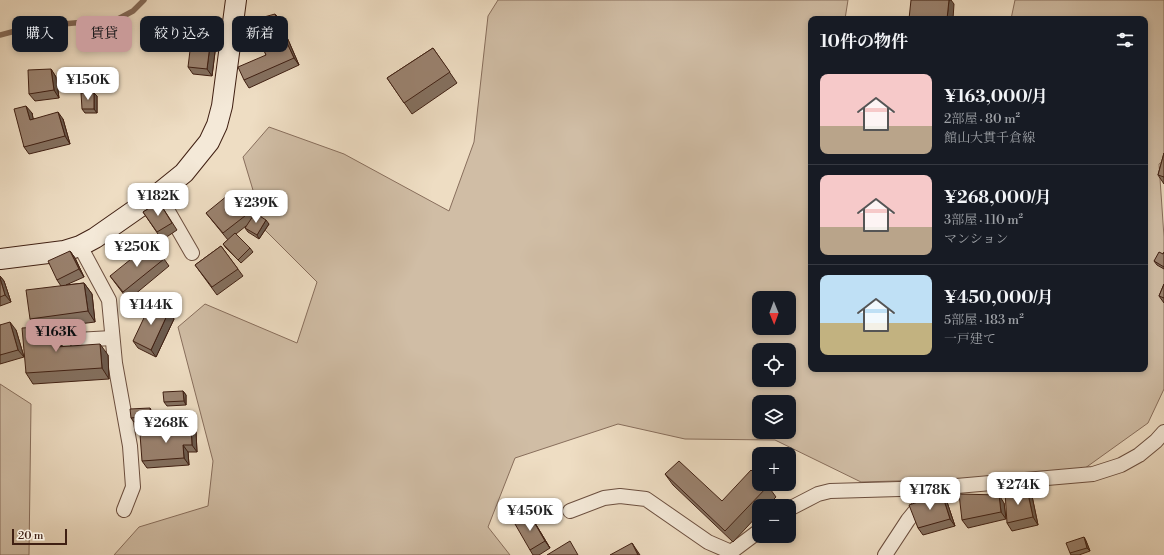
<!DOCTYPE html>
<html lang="ja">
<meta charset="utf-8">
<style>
:root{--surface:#171b24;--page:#242831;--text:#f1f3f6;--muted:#9ea1a6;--line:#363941;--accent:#c59692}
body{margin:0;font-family:"Libre Bodoni","Noto Serif JP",serif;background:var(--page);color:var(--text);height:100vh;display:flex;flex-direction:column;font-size:15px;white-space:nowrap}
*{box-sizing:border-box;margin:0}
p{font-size:13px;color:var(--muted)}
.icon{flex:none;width:22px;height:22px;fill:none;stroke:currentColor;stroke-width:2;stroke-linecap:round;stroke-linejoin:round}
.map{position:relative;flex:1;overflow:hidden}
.drawer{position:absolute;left:808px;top:16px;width:340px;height:356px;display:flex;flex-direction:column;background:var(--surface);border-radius:8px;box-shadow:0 2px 6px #0003}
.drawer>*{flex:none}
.banner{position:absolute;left:12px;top:16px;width:380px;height:36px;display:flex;gap:8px}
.needle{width:26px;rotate:179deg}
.fabs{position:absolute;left:752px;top:291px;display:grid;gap:8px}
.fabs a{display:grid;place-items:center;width:44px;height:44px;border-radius:8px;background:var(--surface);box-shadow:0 2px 6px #0003;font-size:20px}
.scale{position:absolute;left:12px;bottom:10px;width:55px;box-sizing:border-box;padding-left:4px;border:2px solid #402013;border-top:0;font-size:11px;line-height:14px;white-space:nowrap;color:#402013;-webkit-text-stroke:3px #f4e9d8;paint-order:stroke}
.price{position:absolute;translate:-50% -34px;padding:0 9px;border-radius:8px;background:#fff;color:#222;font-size:13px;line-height:26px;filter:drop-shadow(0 1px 2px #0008)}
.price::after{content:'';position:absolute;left:50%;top:24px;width:12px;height:9px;margin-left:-6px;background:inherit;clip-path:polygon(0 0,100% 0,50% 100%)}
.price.active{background:var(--accent);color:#111}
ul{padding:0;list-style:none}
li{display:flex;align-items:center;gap:12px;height:100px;padding:0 12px}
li+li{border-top:1px solid var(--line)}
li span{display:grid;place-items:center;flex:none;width:112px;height:80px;border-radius:8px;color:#555}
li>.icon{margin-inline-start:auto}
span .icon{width:48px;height:48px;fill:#fffc;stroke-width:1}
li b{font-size:17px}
h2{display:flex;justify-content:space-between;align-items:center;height:48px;padding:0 12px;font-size:17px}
.pill{padding:0 14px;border-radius:8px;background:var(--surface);box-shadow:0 2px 6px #0003;font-size:14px;line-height:36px}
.pill.active{background:var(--accent);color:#111}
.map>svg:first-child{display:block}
</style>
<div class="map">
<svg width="1164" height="555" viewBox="0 0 1164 555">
<rect width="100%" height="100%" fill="#eeddc3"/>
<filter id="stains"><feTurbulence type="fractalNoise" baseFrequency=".005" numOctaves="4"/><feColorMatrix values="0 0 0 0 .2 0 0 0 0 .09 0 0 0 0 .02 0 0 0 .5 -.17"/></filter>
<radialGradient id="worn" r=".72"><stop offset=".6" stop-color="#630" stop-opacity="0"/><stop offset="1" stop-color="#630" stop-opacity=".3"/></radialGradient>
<g fill="#d0bda5" stroke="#886e5c" fill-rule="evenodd">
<path d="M498 0H848L845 19H811V369H1145V19H1011L1015 0H1164V160L1159 164 1164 237V389L1148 423 1074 476 861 482 775 440 685 439 618 424 515 458 488 527 510 555H114L139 527 208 506 213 461 178 327 205 304 297 343 317 282 265 230 243 157 269 127 344 154 449 211 474 142 488 16ZM759 298H789V328H759ZM759 350H789V380H759ZM759 402H789V432H759Z"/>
<path d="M0 384 31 404 29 555H0Z"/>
</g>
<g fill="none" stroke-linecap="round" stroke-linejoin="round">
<path stroke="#856b59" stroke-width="5.5" d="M0 35 30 27 118 19 133 11 144 0"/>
<defs>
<g id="street">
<path d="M158 194 192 253"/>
<path d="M80 246 109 300 115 363 130 446 133 487 124 510"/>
<path d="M76 340 112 338"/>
<path d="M789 509 818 494 830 491 934 488 1093 474 1121 465 1139 455 1156 441 1164 432"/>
<path d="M570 511 604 498 620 496 646 499 708 542 731 552 759 531"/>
<path d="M885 555 908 520 934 488"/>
</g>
<path id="secondary" d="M0 259 64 251 80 246 95 238 158 194 184 173 209 142 217 125 222 106 236 0"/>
</defs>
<use href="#street" stroke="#6c4f3f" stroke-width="16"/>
<use href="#secondary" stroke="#402013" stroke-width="22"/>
<use href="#street" stroke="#f4e9d8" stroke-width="14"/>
<use href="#secondary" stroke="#f4e9d8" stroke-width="20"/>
</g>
<g fill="#84705f" stroke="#402013">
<path d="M278 17 281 28 286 35 299 65 249 88 244 80 266 55 259 37 256 33Z"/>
<path d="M216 44 212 76 193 74 188 67Z"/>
<path d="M433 48 457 83 412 114 387 78Z"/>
<path d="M51 69 56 77 59 98 35 101 29 94Z"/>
<path d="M97 96V113H85L82 109Z"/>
<path d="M32 113 33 119H63L70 144 29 154 24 147Z"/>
<path d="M1164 153V184L1158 175Z"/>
<path d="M159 202 177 230 162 240 143 212Z"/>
<path d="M250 212 253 216 269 224 259 239 248 232 245 228 246 226 236 234 250 248 253 252 241 263 226 248 223 244 228 240 206 213Z"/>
<path d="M221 246 243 276 217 295 195 265Z"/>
<path d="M70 251 75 258 84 277 66 285 84 283 92 294 95 322 55 327 61 336 62 347 108 355 109 379 33 384 26 373 35 327 30 319 61 286 57 280Z"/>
<path d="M1164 252V269L1157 265 1154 261 1163 254Z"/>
<path d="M164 259 169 266 128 300 110 276Z"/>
<path d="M0 276 4 281 11 302 0 306Z"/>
<path d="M1164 284V303L1159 296Z"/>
<path d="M169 311 174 319 156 357 138 348 133 341Z"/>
<path d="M0 325 16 330 24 357 0 364Z"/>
<path d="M183 391 186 395V405L167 406 164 402Z"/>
<path d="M152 412 153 420 134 422 131 418Z"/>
<path d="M191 425 196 432 197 452H188L189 465 147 468 142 461 179 432Z"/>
<path d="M665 474 722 501 768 486 776 497 767 506H759V514L733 542 673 485Z"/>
<path d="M1027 489 1032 496 1038 525 1012 531 1007 523Z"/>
<path d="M947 502 955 526 923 535 918 528Z"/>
<path d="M1004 503 1006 519 968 528 962 520Z"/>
<path d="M535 523 550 548 539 555H533L530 550Z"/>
<path d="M1084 537 1086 541 1090 551 1079 555H1071L1070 553Z"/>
</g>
<g fill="#6c5b4e" stroke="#402013">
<path d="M949 0H951L954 4 953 19H947Z"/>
<path d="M275 14 278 17 281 28 286 35 299 65 294 58 281 31 279 27Z"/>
<path d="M211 37 216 44 212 76 207 69Z"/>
<path d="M51 69 56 77 59 98 54 90Z"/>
<path d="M94 93 97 96V113L94 109Z"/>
<path d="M26 106 32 113 35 127 30 120Z"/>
<path d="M58 112 63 119 70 144 65 136Z"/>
<path d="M266 220 269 224 259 239 257 235Z"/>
<path d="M70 251 75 258 84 277 79 269Z"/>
<path d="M0 276 4 281 11 302 5 295 0 278Z"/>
<path d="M84 283 92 294 95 322 88 311Z"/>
<path d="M169 311 174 319 156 357 151 350Z"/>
<path d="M10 322 16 330 24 357 18 350Z"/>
<path d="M54 326 61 336 63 358 56 347Z"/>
<path d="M100 344 108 355 109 379 102 368Z"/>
<path d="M183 391 186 395V405L184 401Z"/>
<path d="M150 408 152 412 153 420 151 416Z"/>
<path d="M191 425 196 432 197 452 192 445Z"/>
<path d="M183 445 188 452 189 465 184 458Z"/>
<path d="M1027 489 1032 496 1038 525 1033 517Z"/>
<path d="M942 494 947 502 955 526 950 519Z"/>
<path d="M999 495 1004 503 1006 519 1001 512Z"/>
<path d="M530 515 535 523 550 548 545 541Z"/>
<path d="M1084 537 1086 541 1090 551 1087 548Z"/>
<path d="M632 543 640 555H638Z"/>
</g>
<g fill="#9a826f" stroke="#402013">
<path d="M911 0H949L947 19H909Z"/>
<path d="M275 14 279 27 256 33 253 20Z"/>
<path d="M280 28 294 58 244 80 238 67 266 55 258 37Z"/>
<path d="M192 34 211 37 207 69 188 67Z"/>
<path d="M433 48 450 72 404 103 387 78Z"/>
<path d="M51 69 54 90 29 94 28 70Z"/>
<path d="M81 93H94V109H82Z"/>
<path d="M26 106 30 120 58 112 65 136 24 147 14 109Z"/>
<path d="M1164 153V177L1158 175Z"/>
<path d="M233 191 250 212 223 233 206 213Z"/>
<path d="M159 202 172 223 157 232 143 212Z"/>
<path d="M255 213 266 220 257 235 245 228Z"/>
<path d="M235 233 250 248 238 260 223 244Z"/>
<path d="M151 243 164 259 123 292 110 276Z"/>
<path d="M221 246 238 269 212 287 195 265Z"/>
<path d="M70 251 79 269 57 280 48 261Z"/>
<path d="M1159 252 1163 254 1164 252V267L1154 261Z"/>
<path d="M0 278 5 295 0 297Z"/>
<path d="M84 283 88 311 30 319 26 290Z"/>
<path d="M1164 284V298L1159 296Z"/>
<path d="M151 303 169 311 151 350 133 341Z"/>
<path d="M10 322 18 350 0 355V325Z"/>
<path d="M54 326 56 347 100 344 102 368 26 373 22 328Z"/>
<path d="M183 391 184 401 164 402 163 392Z"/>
<path d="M150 408 151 416 131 418 130 409Z"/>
<path d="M191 425 192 445H183L184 458 142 461 140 434 179 432V426Z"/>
<path d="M679 461 722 501 751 470 759 478V484H766L768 486 725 531 665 474Z"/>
<path d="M1027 489 1033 517 1007 523 1005 492Z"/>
<path d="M942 494 950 519 918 528 909 505Z"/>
<path d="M959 494 999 495 1001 512 962 520Z"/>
<path d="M530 515 545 541 530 550 515 524Z"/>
<path d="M1084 537 1087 548 1070 553 1066 543Z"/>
<path d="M570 541 578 555H547Z"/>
<path d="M632 543 638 555H610Z"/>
</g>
<rect width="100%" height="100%" filter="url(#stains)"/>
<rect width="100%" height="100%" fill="url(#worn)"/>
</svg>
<div class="fabs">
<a><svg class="needle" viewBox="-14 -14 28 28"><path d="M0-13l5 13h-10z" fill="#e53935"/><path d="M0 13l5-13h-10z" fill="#9ea1a6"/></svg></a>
<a><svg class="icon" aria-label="locate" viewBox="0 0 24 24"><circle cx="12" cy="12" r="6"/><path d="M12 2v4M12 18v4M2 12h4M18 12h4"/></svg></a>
<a><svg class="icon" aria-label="layers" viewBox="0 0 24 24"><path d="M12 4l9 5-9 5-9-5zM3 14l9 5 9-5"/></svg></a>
<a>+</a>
<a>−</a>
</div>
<div class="scale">20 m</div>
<b class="price" style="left:88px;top:101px">¥150K</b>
<b class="price" style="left:158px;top:217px">¥182K</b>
<b class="price" style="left:256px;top:224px">¥239K</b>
<b class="price" style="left:137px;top:268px">¥250K</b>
<b class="price" style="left:151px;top:326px">¥144K</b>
<b class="price active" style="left:56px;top:353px">¥163K</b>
<b class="price" style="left:166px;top:444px">¥268K</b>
<b class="price" style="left:1018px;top:506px">¥274K</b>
<b class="price" style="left:930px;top:511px">¥178K</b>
<b class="price" style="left:530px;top:532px">¥450K</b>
<div class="banner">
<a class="pill">購入</a>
<a class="pill active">賃貸</a>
<a class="pill">絞り込み</a>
<a class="pill">新着</a>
</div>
<section class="drawer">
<h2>10件の物件<svg class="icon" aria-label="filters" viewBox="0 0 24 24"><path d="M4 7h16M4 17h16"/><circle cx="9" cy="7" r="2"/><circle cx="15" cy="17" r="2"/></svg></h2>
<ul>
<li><span style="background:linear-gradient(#f6c9c9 65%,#b9a48a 0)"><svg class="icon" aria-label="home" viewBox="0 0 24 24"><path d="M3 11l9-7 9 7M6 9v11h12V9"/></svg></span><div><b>¥163,000/月</b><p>2部屋 · 80 m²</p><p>館山大貫千倉線</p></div></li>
<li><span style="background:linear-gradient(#f6c9c9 65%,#b9a48a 0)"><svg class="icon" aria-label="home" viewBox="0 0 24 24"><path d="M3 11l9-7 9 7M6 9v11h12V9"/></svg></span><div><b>¥268,000/月</b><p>3部屋 · 110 m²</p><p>マンション</p></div></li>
<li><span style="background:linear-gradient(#bfe0f5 60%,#c2b280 0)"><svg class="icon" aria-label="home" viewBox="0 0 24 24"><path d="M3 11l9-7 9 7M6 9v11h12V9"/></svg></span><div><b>¥450,000/月</b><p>5部屋 · 183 m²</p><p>一戸建て</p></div></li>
</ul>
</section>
</div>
